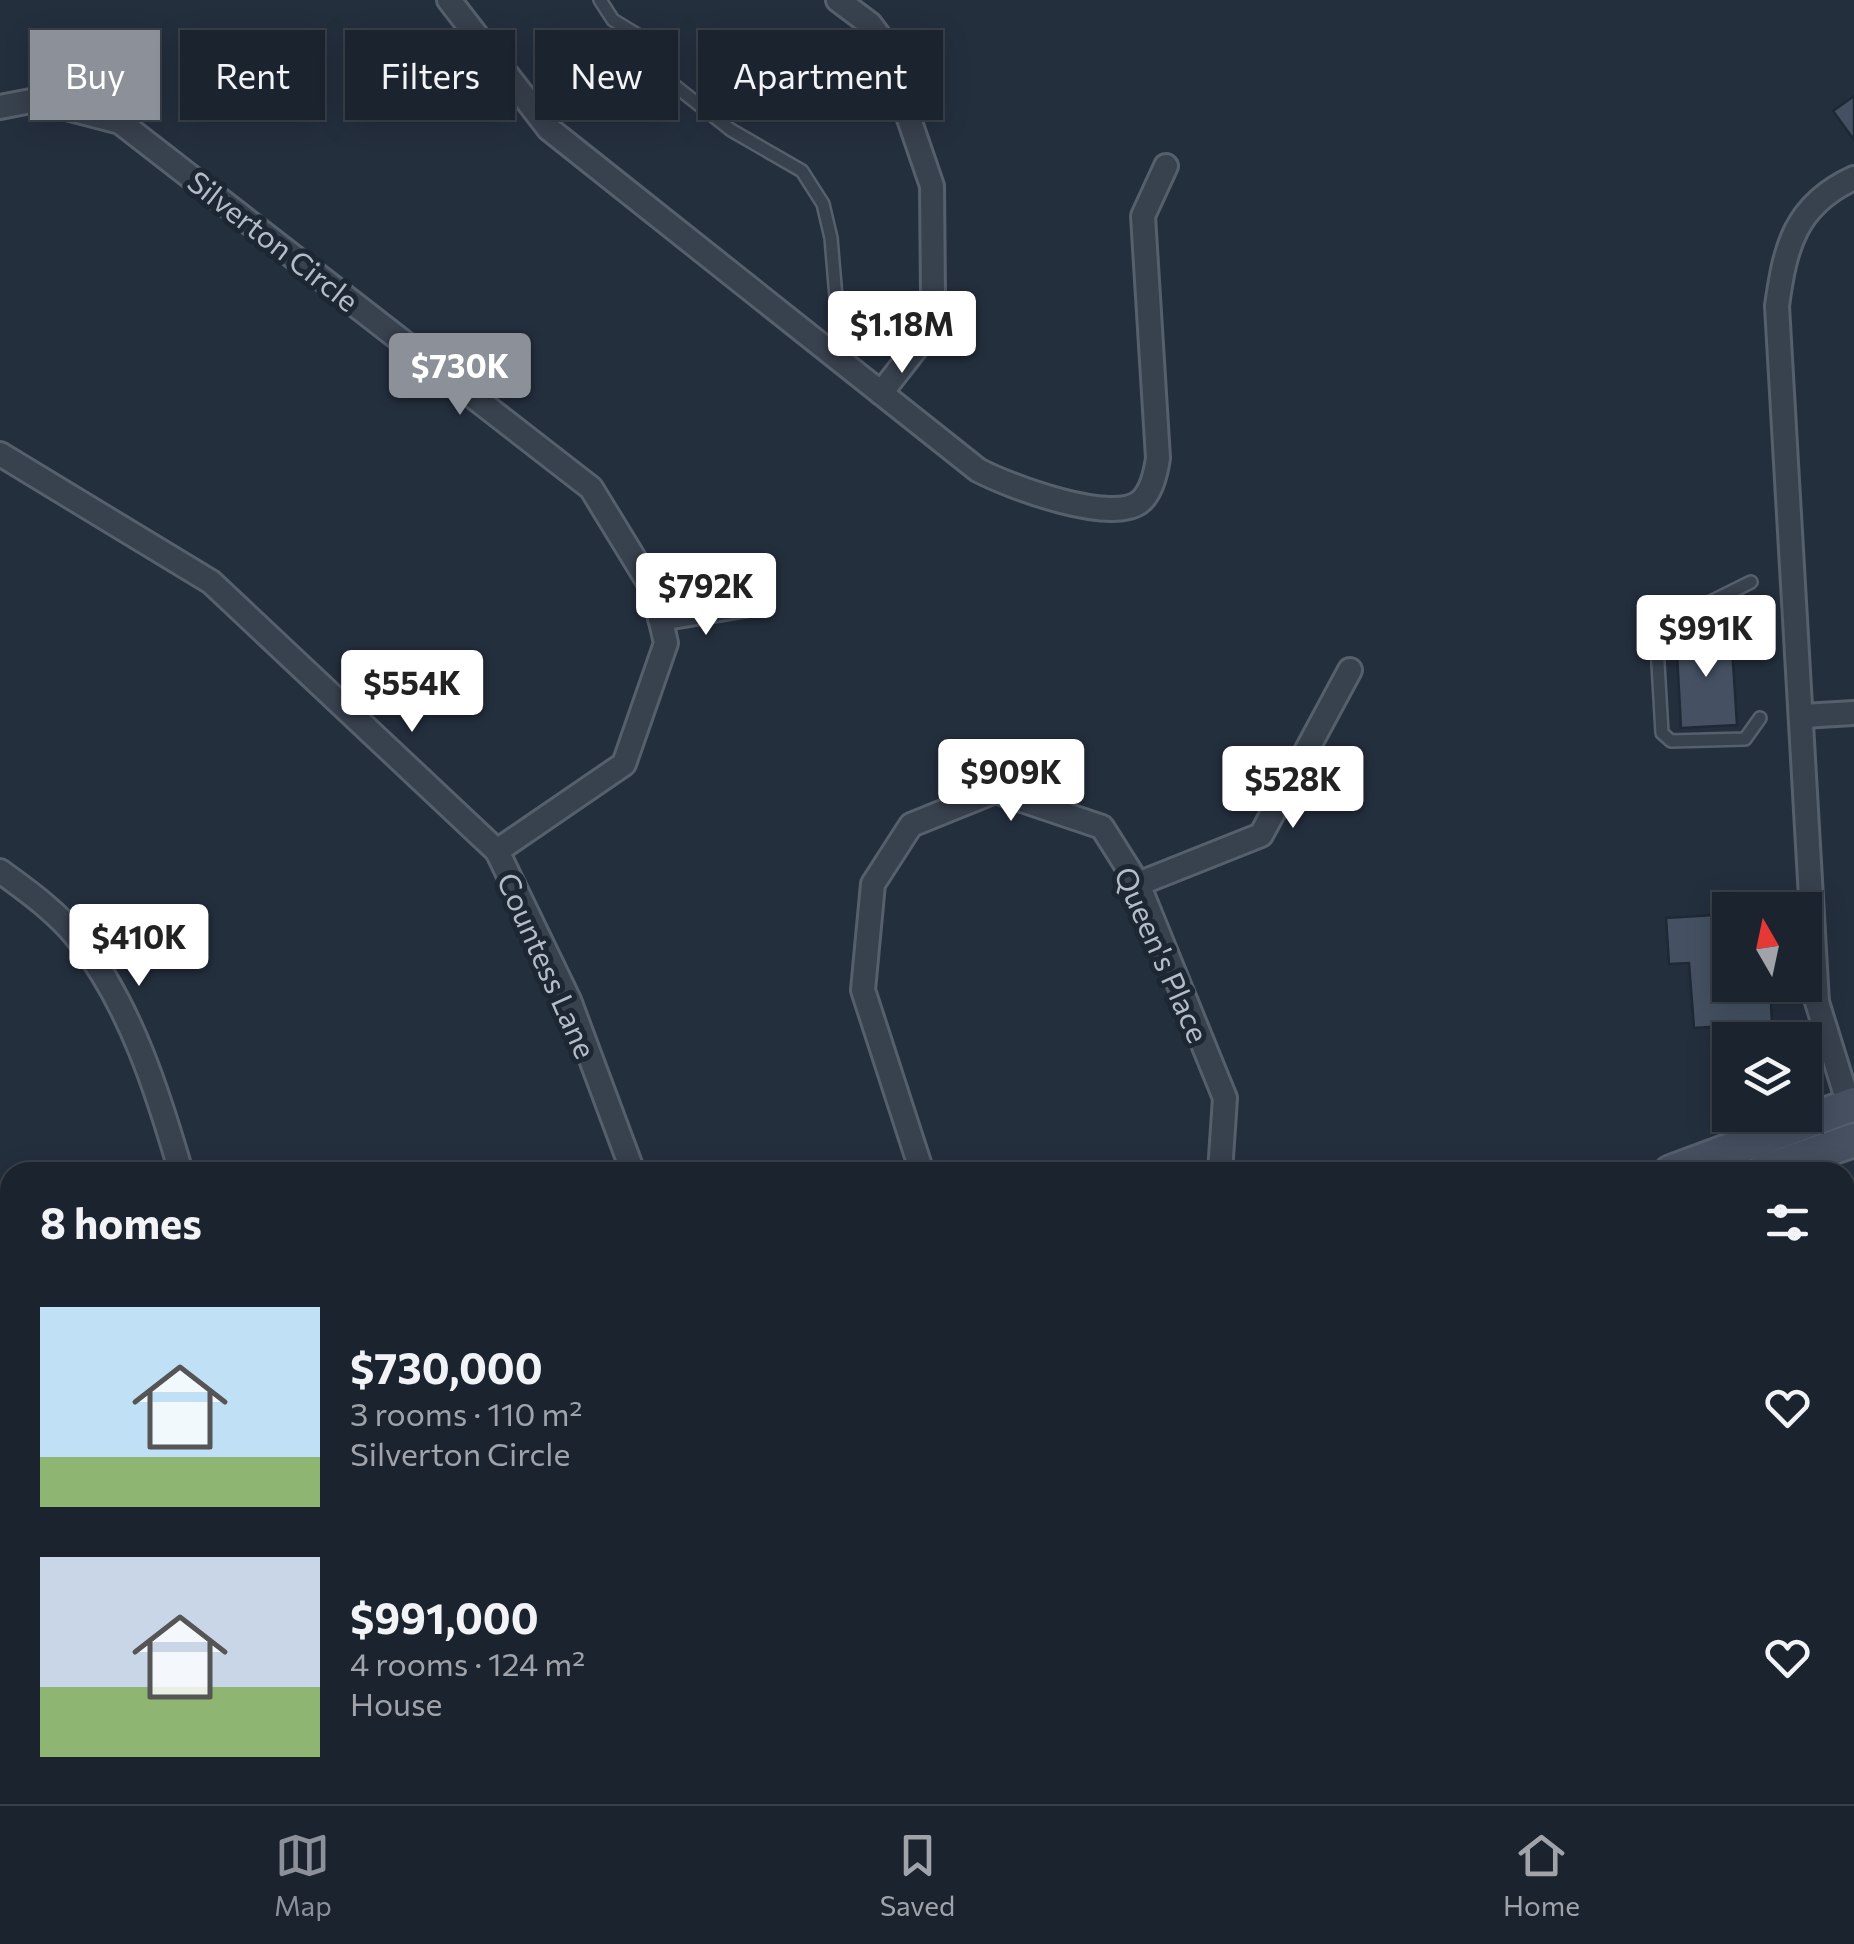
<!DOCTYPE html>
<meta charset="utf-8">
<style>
:root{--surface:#1b232e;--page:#282f3a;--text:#f1f3f6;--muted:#a0a4aa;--line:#39404a;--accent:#8c9099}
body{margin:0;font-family:Commissioner,sans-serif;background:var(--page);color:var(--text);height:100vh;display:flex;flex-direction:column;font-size:38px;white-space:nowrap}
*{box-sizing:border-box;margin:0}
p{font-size:32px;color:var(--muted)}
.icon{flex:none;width:55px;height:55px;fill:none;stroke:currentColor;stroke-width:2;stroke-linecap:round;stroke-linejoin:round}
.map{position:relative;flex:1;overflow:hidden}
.details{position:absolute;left:0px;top:1162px;width:1855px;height:642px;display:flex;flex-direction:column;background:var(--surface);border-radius:30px 30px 0 0;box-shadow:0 5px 25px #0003,0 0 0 2px var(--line)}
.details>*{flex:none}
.guide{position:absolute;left:30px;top:30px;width:1000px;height:90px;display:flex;gap:20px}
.needle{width:65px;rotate:351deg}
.fabs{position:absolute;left:1712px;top:892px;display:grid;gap:20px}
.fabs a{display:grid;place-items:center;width:110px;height:110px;border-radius:0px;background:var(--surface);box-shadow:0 5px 25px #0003,0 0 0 2px var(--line);font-size:50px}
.price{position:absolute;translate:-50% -85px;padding:0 22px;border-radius:10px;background:#fff;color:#222;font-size:32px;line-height:65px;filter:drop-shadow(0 2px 5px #0008)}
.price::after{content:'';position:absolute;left:50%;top:60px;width:30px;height:22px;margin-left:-15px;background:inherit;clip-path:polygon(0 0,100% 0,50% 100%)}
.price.on{background:var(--accent);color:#fff}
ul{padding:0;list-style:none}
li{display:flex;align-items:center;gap:30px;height:250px;padding:0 40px}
li span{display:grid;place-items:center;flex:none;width:280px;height:200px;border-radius:0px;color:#555}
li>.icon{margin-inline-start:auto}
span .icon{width:120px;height:120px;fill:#fffc;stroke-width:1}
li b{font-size:42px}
h2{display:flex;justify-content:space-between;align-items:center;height:120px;padding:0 40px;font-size:42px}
.chip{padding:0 35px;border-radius:0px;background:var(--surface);box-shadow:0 5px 25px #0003,0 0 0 2px var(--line);font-size:35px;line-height:90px}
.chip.on{background:var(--accent);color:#fff}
.tabs{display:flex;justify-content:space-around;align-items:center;height:140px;border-top:2px solid var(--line);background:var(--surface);font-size:28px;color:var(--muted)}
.tabs a{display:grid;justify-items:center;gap:5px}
.tabs .on{color:var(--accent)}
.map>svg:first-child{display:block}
</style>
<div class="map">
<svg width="1854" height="1804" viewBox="0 0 1854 1804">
<rect width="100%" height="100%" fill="#242f3e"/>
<g fill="#455162" stroke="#1f2835" stroke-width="2.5">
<path d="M1854 96V140L1833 111Z"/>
<path d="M1731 631 1737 725 1681 728 1676 635Z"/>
<path d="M1730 914V985H1777L1778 1002 1771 1003 1772 1023 1694 1028 1689 963 1669 964 1666 918Z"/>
</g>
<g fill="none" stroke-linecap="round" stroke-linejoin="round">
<defs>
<g id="lane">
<path d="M600 0 613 20 646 40 665 78 731 130 802 171 823 204 831 238 838 321 846 344 838 359"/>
<path d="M1751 582 1656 629 1662 733 1671 741 1745 739 1760 718"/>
<path d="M1845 1225 1854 1222"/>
<path d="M1845 1319 1854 1315"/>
<path d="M1845 1453 1854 1479"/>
<path d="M1845 1522 1854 1513"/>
<path d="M1334 1795 1342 1804"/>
<path d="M1360 1804 1369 1795"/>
</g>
<g id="street">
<path d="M449 0 549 129 978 470C1008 486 1114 526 1141 501 1152 491 1156 472 1158 458L1143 216 1166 166"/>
<path d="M838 0 870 24 882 40 932 186 933 296 916 348 881 393"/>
<path d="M0 107 36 100 120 122 591 488 654 591 666 643 624 764 497 851"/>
<path d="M0 454 211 582 497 851 569 1000 633 1172"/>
<path d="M660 619 744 605"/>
<path d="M1803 716 1854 713"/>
<path d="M0 871C29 892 58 913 80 941 131 1007 158 1093 181 1172"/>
<path d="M1138 884 1261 835 1350 670"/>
<path d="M1849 1105 1817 1002 1777 306C1785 247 1795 205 1854 178"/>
<path d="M922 1172 863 990 873 884 911 825 995 791 1102 827 1138 884 1225 1098 1220 1172"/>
<path d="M0 1442H10"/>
<path d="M199 1804 213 1795"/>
</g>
<g id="secondary">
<path d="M1671 1172 1854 1104"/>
<path d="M1762 1172 1854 1140"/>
<path d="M876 1804 886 1795"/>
</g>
<g id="highway">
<path d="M1845 1696 1854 1694"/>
<path d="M1622 1804 1633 1795"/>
</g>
</defs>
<use href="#lane" stroke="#565f6c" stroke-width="16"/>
<use href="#street" stroke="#565f6c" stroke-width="28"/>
<use href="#secondary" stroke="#565f6c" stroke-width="38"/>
<use href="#highway" stroke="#434c59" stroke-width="48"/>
<use href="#lane" stroke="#38414e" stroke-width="11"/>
<use href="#street" stroke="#38414e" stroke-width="22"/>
<use href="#secondary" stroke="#465061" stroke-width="32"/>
<use href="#highway" stroke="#746855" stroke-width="42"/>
</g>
<g text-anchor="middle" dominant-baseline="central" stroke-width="10" stroke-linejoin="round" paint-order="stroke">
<g font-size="30" fill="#b4bcc9" stroke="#1d2633">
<text transform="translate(274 240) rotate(38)">Silverton Circle</text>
<text transform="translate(1163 954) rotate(66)">Queen's Place</text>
<text transform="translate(548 965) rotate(66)">Countess Lane</text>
</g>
</g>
</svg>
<div class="fabs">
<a><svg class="needle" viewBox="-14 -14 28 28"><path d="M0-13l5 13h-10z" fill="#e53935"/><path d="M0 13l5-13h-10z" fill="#a0a4aa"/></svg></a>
<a><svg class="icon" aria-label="layers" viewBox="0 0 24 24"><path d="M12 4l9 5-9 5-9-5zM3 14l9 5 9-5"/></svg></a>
</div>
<b class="price" style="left:902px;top:376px">$1.18M</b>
<b class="price on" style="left:460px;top:418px">$730K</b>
<b class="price" style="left:706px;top:638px">$792K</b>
<b class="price" style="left:1706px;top:680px">$991K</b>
<b class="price" style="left:412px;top:735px">$554K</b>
<b class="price" style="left:1011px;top:824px">$909K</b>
<b class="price" style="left:1293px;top:831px">$528K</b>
<b class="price" style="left:139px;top:989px">$410K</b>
<div class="guide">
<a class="chip on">Buy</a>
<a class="chip">Rent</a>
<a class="chip">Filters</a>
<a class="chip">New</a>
<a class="chip">Apartment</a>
</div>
<section class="details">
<h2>8 homes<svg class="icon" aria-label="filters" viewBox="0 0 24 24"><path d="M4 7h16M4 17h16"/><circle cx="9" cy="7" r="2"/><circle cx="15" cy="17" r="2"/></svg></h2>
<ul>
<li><span style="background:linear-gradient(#bfe0f5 75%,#8fb573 0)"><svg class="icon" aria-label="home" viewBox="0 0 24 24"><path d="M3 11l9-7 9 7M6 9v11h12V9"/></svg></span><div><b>$730,000</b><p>3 rooms · 110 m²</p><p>Silverton Circle</p></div><svg class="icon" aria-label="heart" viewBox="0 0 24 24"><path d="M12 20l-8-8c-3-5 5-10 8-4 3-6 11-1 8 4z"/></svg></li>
<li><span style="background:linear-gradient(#c9d6e8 65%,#8fb573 0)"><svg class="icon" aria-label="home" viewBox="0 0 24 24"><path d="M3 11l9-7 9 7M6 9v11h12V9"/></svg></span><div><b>$991,000</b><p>4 rooms · 124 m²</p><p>House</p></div><svg class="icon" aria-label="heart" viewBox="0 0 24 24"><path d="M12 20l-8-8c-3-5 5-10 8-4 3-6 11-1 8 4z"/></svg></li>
</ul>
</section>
</div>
<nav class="tabs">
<a class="on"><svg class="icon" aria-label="map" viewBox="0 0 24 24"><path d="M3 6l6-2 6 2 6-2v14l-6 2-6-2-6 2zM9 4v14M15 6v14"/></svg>Map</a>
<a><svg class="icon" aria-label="saved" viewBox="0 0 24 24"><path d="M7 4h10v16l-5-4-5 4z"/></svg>Saved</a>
<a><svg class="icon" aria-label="home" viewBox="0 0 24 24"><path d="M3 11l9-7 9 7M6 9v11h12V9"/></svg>Home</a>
</nav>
